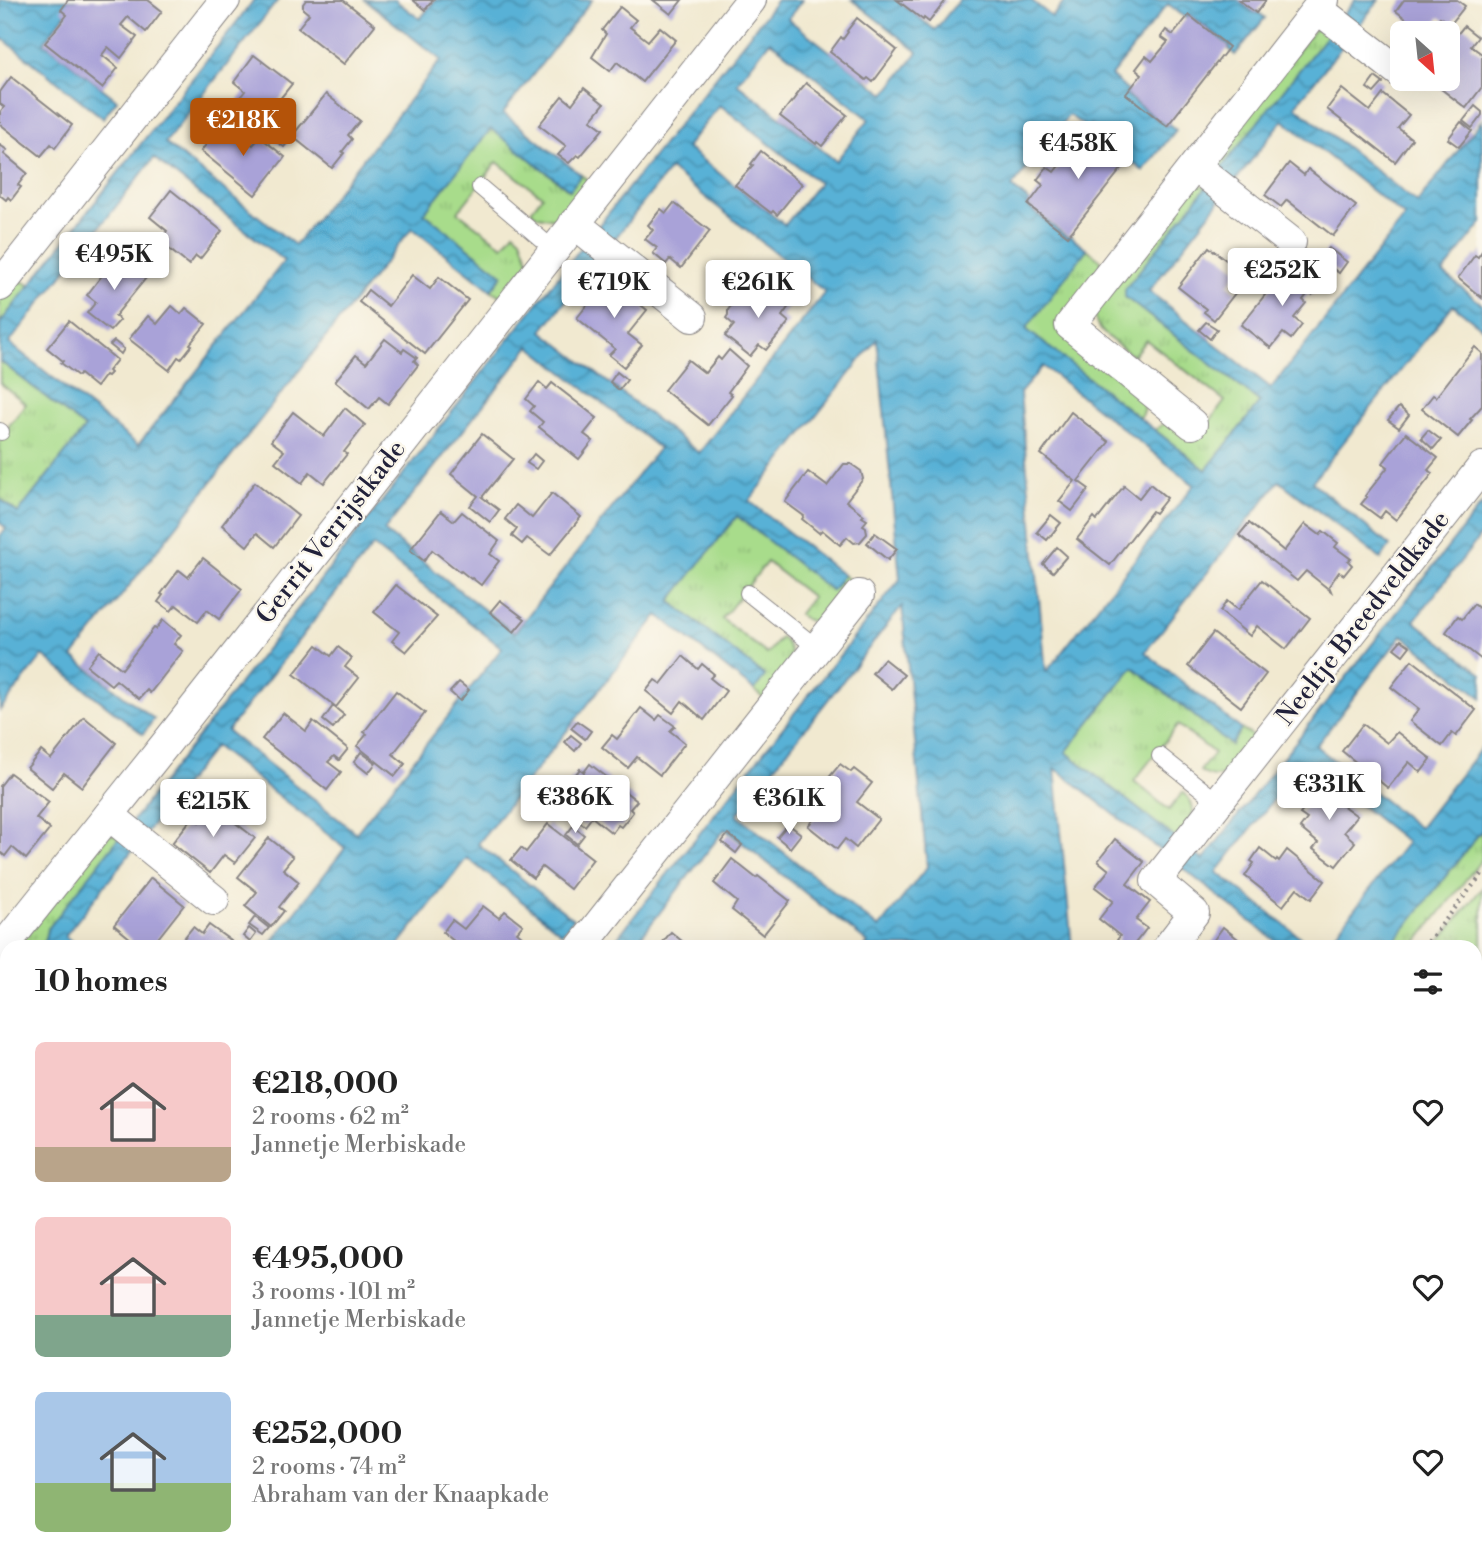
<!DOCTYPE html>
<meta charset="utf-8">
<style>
:root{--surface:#fff;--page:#f2f2f2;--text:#222;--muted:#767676;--accent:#b45309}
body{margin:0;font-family:"Libre Bodoni",serif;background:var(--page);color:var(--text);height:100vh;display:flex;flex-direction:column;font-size:26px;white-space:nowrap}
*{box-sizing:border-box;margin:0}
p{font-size:23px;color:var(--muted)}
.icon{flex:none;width:38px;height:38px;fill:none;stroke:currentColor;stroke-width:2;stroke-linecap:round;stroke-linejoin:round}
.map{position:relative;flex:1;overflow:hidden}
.side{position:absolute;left:0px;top:940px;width:1482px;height:625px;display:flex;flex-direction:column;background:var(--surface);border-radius:21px 21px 0 0;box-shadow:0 7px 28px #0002}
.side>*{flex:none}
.needle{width:46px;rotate:153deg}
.fabs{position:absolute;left:1390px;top:21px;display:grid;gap:14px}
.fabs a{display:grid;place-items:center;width:70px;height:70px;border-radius:10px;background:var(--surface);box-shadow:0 7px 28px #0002;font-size:35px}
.price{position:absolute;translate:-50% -60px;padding:0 16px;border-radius:7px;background:#fff;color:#222;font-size:23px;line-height:46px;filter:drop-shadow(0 2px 4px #0008)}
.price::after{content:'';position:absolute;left:50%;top:42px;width:21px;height:16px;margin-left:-10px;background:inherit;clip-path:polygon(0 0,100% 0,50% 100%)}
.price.current{background:var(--accent);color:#fff}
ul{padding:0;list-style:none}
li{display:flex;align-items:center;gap:21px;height:175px;padding:0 35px}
li span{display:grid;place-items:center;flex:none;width:196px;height:140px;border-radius:10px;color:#555}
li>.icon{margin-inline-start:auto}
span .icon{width:84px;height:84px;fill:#fffc;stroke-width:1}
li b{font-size:30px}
h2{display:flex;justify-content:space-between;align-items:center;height:84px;padding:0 35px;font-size:30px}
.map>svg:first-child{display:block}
</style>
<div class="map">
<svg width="1482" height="1564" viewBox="0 0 1482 1564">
<defs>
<pattern id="grass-tufts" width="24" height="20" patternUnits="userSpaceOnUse" patternTransform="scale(1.75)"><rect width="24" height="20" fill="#a8dc8b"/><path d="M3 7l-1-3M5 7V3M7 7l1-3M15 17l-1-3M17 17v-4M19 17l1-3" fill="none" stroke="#90bc79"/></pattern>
<pattern id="water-waves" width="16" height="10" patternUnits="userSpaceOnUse" patternTransform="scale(1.75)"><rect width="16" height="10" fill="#58b1d6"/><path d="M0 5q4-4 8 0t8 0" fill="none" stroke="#4890af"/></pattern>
</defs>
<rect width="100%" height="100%" fill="#fbf7ec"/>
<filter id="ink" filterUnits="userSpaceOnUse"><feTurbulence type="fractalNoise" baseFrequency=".0143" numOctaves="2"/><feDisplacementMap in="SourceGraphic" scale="14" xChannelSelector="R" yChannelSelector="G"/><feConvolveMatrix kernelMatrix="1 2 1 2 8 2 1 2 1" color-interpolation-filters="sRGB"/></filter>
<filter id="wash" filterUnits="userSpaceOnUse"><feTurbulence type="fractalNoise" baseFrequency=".00686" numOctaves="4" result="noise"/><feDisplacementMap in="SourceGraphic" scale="28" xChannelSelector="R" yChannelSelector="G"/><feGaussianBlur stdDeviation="1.57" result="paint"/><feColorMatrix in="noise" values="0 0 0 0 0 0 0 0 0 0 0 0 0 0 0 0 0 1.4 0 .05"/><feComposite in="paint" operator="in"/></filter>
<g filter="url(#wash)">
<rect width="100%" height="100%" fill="#f1e9d0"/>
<g fill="url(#grass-tufts)" stroke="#657f63" stroke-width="2">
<path d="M1324 26 1332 30 1218 173 1212 159 1314 30Z"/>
<path d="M491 128 569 190 581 175 593 184 564 221 538 216 531 211 542 196 497 162 458 212 503 246 514 232 521 238 530 263 503 298 491 290 502 276 424 213Z"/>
<path d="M1191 184 1208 186 1125 289V297L1260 402 1206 470 1155 430 1170 419 1196 439 1225 401 1146 340 1133 356C1118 344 1095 333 1094 313Z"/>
<path d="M1087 249 1101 260V262L1106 266 1056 329 1145 399 1143 411 1140 418 1025 329Z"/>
<path d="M17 279 30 285 0 323V300Z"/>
<path d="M0 361 85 428 18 513 0 499V437L26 404 0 383Z"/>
<path d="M737 516 832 590 843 575 855 585 820 621C811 622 806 620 798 615L812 597 767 562 722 619 767 654 781 637C804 659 779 679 764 699L754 690 765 676 670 601Z"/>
<path d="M1133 667 1231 745 1241 729 1258 739C1251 746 1245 753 1238 760 1226 774 1218 784 1200 771L1214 753 1178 725 1134 781 1169 810 1183 792C1202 810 1190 823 1179 841L1066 752Z"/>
<path d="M1482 830V859L1413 947H1390Z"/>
<path d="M105 833 121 837 47 930 43 947H15Z"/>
<path d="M1482 888V969L1475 977V947H1435Z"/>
<path d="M1482 1138V1564H1142L1148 1558H1475V1146Z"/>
<path d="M598 1558H642L651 1564H592Z"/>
<path d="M954 1558H1018L1013 1564H949Z"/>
</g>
<g fill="url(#water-waves)" stroke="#3d6a88" stroke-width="2" fill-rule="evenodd">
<path d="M0 0H76L44 42 117 100 103 118 3 39 0 42Z"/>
<path d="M254 0H278L165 143 295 245 441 60 365 0H395L420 19 435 0H592L503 113 581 175 570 190 491 129 424 213 503 275 491 290 412 228 73 657 154 719 143 734 43 656 0 710V536L6 528 0 523V499L18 513 85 428 0 361V323ZM154 158 284 261 138 445 9 343Z"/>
<path d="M777 0H802L788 19 885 94 918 52 852 0H897L935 30 959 0H1031L1052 17 1066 0H1238L1255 13 1258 12 1265 18 1235 55 1229 49 1230 46 1189 14 1186 18 1168 4 1111 76 1128 91 1126 95 1166 126 1169 124 1176 130 1143 171 1130 160 1131 158 1091 124 1087 128 1069 115 1012 187 1030 202 1027 206 1068 238 1070 236 1087 249 1026 329 1206 470 1260 402 1125 297V289L1355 0H1379L1295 106 1417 203 1482 120V223L1443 273 1482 304V328L1453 305 1312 482 1390 546 1381 559 1279 481 1145 652 1241 729 1231 745 1133 667 1066 752 1203 860 1482 504V534L1414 621 1482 674V698L1402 635 1316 746 1419 828 1482 747V830L1390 947H1325L1407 842 1304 761 1217 872 1313 947H1283L1055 768 1072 947H865L868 943 725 829 633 947H610L900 579 877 339 749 501 843 575 832 591 737 516 670 601 765 676 754 690 658 615 478 844 573 919 562 933 467 858 397 947H268L345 848 215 746 65 936 78 947H43L47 930 490 363ZM770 41 869 119 836 161 737 83ZM720 105 819 183 785 225 686 147ZM1283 120 1405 217 1271 388 1149 291ZM670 169 825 292 699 453 542 331ZM530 346 659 448 514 633 384 531ZM1043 366 1194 485 1046 672 1020 393ZM373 546 502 648 356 833 227 731ZM902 606 927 867 879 928 737 815Z"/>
<path d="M1482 1107V1165L1475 1174V1116Z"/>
<path d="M1482 1517V1564H1445L1450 1558H1475V1525Z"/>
<path d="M642 1558H694L703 1564H651Z"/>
<path d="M801 1558H910L905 1564H810Z"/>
<path d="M1126 1558H1174L1169 1564H1121Z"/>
</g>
<g id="blocks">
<g fill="#a9a2d8">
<path d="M68 0H148L162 11 146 32 128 17 121 25 137 37 121 58 108 47 102 55 118 68 102 88 45 43 67 15 61 10Z"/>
<path d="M306 0H343L375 25 344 64 298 28 309 14 303 9V4Z"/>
<path d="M413 0H433L425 10Z"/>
<path d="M653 0H682L671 14Z"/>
<path d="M897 0H946L929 22 924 18 923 20Z"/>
<path d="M1239 0H1266L1256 13Z"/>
<path d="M1404 0H1457L1465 6 1450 25 1440 17 1427 33H1424L1396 11Z"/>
<path d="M620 7 636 20 630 27 648 41 660 27 676 40 642 82 617 62 610 71 592 57 606 34 602 30Z"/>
<path d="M1189 15 1229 47 1167 126 1126 94 1142 74 1136 69 1146 56 1152 61 1168 42 1161 37 1166 30 1173 35Z"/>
<path d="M857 18 897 50 873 82 868 78 866 80 830 52 841 37 843 39 848 32 847 31Z"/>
<path d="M1464 26 1478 37 1471 46 1482 54V87L1466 108 1436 85 1441 79H1447V70L1454 62 1447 57V47Z"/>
<path d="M254 55 292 84 271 110 273 112 262 126 234 105 245 91 234 82Z"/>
<path d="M11 77 72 125 55 148 51 144 41 156 0 124V112L4 107 0 104V92Z"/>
<path d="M1375 77 1383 83 1374 93 1367 88Z"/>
<path d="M806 83 847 115 822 146 817 142 816 144 780 116 791 102 792 103 797 96 796 95Z"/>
<path d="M584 88 604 104 591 120 603 129 580 157 577 155 569 163 558 155 566 146 539 125 562 96 572 104Z"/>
<path d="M1342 89 1370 111 1383 94 1409 115 1398 128 1412 139 1395 162 1327 109Z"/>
<path d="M326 94 360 121 348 135 352 139 342 152 344 153 332 168 292 136Z"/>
<path d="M1475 106 1482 112V115L1472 128 1463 121Z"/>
<path d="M224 122 253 145 260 137 285 157 255 195 201 151Z"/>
<path d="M1461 122 1472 131 1459 147 1448 139Z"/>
<path d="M1090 126 1130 158 1068 236 1028 205 1043 185 1037 180 1047 167 1054 172 1069 153 1062 148 1067 141 1074 146Z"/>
<path d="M281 131 286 134 288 142 284 147 274 140Z"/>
<path d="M0 145 7 150 4 154 27 173 18 185 21 187 11 200 8 197 6 200 0 195Z"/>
<path d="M761 151 802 184 777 215 773 211 771 213 735 185 753 165 751 164Z"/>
<path d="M1289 163 1304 175 1308 169 1356 206 1333 236 1287 200 1281 207 1265 195Z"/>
<path d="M171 190 222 231 200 259 196 256 189 265 159 241 167 231 150 217Z"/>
<path d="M674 203 710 231 681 268 670 259 666 264 653 253 657 248 645 239 653 230 648 225 661 209 666 213Z"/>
<path d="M1209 247 1239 270 1228 285 1236 292 1214 320 1204 312 1206 309 1178 287Z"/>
<path d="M1329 248 1347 262 1339 273 1320 259Z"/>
<path d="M1482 251V298L1458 278 1475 255 1478 257Z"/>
<path d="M117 256 146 278 115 316 120 320 110 331 87 313 96 302 87 295Z"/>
<path d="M1304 265 1324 281 1312 295 1309 292 1303 300 1306 303 1294 318 1302 325 1291 339 1283 333 1271 348 1241 325 1277 280 1290 290 1297 282 1293 279Z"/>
<path d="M412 275 430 289 439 277 468 300 425 354 359 302 368 290 388 306Z"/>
<path d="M608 279 647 310 628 334 642 345 624 367 609 355 615 349 577 318Z"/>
<path d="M768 283 792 302 782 316 789 322 766 350 759 345 750 356 725 336 734 325 726 318 728 315V310L734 302H738L743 297 748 301 753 294 757 296Z"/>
<path d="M172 306 181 314 186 308 206 324 190 344 192 345 181 359 178 357 169 370 129 339 148 316 157 324Z"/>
<path d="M69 321 117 360 108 371 110 373 107 376 105 375 96 387 80 374 78 376 61 363 63 361 47 348Z"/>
<path d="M1206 322 1217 329 1210 339 1199 330Z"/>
<path d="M385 339 402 352 404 349 417 358 414 361 418 365 388 404 379 397 369 409 335 381 356 355 366 363Z"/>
<path d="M114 341 124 349 121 354 110 345Z"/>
<path d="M1475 347 1482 353V406L1470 419 1472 420 1458 437 1422 409 1433 395 1436 397Z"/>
<path d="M729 350 747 366 728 392 732 395 708 425 664 390 688 360 705 373 718 357 721 360Z"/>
<path d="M617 372 627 380 619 390 610 382Z"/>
<path d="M539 382 547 389 552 383 597 418 584 434 593 441 579 459 539 427 543 422 530 411 534 406 526 399Z"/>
<path d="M1399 407 1409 415 1399 428 1388 420Z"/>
<path d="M345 408 365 425 344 452 347 454 324 483 310 472 302 483 275 462 284 451 271 441 293 412 324 436Z"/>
<path d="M1071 412 1109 442 1078 481 1089 489 1072 511 1059 501 1075 481 1041 454Z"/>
<path d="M1428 430 1441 440 1433 449 1421 438Z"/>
<path d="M1406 433 1438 458 1428 470 1433 473 1396 520 1385 511 1380 518 1361 504 1367 497 1365 496 1388 467 1383 463Z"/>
<path d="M482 434 513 459 482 497 499 510 490 522 470 506 478 496 451 474Z"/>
<path d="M534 454 542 461 536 469 527 463Z"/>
<path d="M844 464H851L861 471 863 479 846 501 864 515 862 517 867 520 863 525 866 527 867 534 860 542 854 543 847 537 840 545 822 530 819 533 802 519 804 516 785 502 808 472 827 486Z"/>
<path d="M255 482 298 516 274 547 257 533 247 546 222 525Z"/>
<path d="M1150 484 1167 498 1155 513 1152 511 1110 565 1077 539 1094 517 1097 520 1124 486 1139 498Z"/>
<path d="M552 493 581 517 550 555 527 538 522 544 512 536 517 529 505 519 516 505 532 518Z"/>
<path d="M441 511 454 521 462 512 499 541 490 554 499 561 481 585 472 578 471 579 461 571 460 572 432 550 424 561 410 550Z"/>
<path d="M1051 515 1061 523 1047 540 1037 532Z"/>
<path d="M1249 523 1284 551 1305 524 1320 535 1323 531 1338 543 1335 547 1351 559 1348 561 1352 565 1344 575 1339 572 1329 586 1331 591 1306 571 1297 581 1239 535Z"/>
<path d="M875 533 897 549 888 560 867 543Z"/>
<path d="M1057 547 1067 556 1053 572 1043 564Z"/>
<path d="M203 558 242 589 219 619 207 610 198 622 176 605 171 611 158 602 163 595 161 594 179 570 188 577Z"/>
<path d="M1262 580 1310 618 1286 649 1257 626 1250 636 1220 611 1227 601 1238 610Z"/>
<path d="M396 585 437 617 406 652 392 641 399 632 374 612Z"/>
<path d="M500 600 525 619 514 632 490 612Z"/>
<path d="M1474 604 1482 611V660L1446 632 1458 616 1462 619Z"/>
<path d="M163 620 181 635 174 644 183 651 150 693 147 690 139 699 116 680 111 685 87 666 99 651 122 669 154 628 156 629Z"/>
<path d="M1213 633 1266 674 1241 707 1188 666Z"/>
<path d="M1401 640 1410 646 1403 655 1394 648Z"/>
<path d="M317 645 331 656 338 647 352 658 345 667 359 678 336 707 294 674Z"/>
<path d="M683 656 698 669 702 664 714 674 710 678 726 691 704 720 682 701 673 713 646 691 655 680 661 684Z"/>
<path d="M884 659 904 675 892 689 872 673Z"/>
<path d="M1412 660 1476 710 1456 736 1452 733 1442 746 1410 721 1419 709 1391 687Z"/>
<path d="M459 682 469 690 460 701 450 692Z"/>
<path d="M396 691 425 713 393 754 405 764 395 776 357 746 367 734 364 732Z"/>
<path d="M333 706 344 715 333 728 323 720Z"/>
<path d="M641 708 656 720 660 715 675 726 670 731 685 743 660 775 637 757 628 768 602 747 612 735 617 739Z"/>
<path d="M283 713 306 731 313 721 348 749 339 760 334 756 328 762 341 772 327 790 262 739Z"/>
<path d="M84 717 116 743 82 787 64 773 52 788 27 768 41 751 51 759Z"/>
<path d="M577 721 591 731 585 739 571 728Z"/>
<path d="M1363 724 1387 743 1397 732 1431 759 1421 772 1409 762 1388 788 1342 751Z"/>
<path d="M571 735 581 743 575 751 565 742Z"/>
<path d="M361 752 376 763 368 773 354 762Z"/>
<path d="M590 764 637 801 630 809 633 812 621 827 618 825 612 833 592 817 585 826 559 805 571 788 567 785 580 769 584 772Z"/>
<path d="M840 764 851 772 854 769 872 783 857 802 879 819 856 848 845 839 837 849 808 826 816 816 806 807 811 801 807 798 820 783 823 785Z"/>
<path d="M10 773 49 802 36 818 50 829 26 859 12 847 5 856 0 852V786Z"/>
<path d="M1328 779 1349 796 1342 805 1357 816 1344 832 1355 842 1336 866 1313 849 1318 843 1300 828 1307 819 1300 814 1313 798 1308 794 1315 784 1321 788Z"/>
<path d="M212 805 255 838 235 863 224 855 210 873 172 843 193 817 199 822Z"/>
<path d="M548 824 593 859 570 889 542 867 533 878 511 860 521 848 526 852Z"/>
<path d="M788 824 801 834 790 848 777 837Z"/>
<path d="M573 826 584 835 577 844 566 835Z"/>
<path d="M728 834 742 845 736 853 722 842Z"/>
<path d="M269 838 293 857 283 869 299 882 279 907 284 911 271 927 245 906 257 892 238 877Z"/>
<path d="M1115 839 1144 862 1127 884 1150 902 1136 920 1147 928 1132 947H1126L1117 940 1120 936 1099 919 1113 901 1095 887 1109 870 1098 861Z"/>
<path d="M1260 848 1276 861 1277 859 1279 861 1287 850 1325 881 1311 899 1297 888 1283 906 1245 876 1254 863 1251 861Z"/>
<path d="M732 859 756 878 758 876 790 901 763 935 732 910 737 902 714 883Z"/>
<path d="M151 878 184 905 151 947H127L132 940 114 925Z"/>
<path d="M483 906 499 918 505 911 523 925 517 932 530 943 527 947H461L443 932 452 920 464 929Z"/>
<path d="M255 917 269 928 263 935 249 925Z"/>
<path d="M209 925 231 941 226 947H177L193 927 202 934Z"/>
<path d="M1223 927 1248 947H1205L1209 942 1211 944Z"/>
<path d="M249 928 256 934 250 942 243 936Z"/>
<path d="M671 932 689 947H659Z"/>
<path d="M7 1190V1257L0 1251V1199Z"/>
<path d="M0 1495 7 1500V1552L0 1547Z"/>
<path d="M61 1558H101L110 1564H56Z"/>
<path d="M116 1558H126L134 1564H111Z"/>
<path d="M485 1558H527L522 1564H493Z"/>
</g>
</g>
</g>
<g filter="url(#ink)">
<use href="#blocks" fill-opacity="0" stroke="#8a8686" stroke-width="2"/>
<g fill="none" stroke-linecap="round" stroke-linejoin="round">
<defs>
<g id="service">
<path d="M480 187 553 249"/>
<path d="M0 431 1 432"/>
<path d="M748 593 817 648"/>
<path d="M1160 756 1218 802"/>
</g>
<g id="minor">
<path d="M1318 9 1402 74"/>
<path d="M1195 166 1291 242"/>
<path d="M574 223 692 317"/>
<path d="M0 286 225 0"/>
<path d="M1192 424 1070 325 1324 0"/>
<path d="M109 815 214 900"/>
<path d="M581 947 859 595"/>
<path d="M1168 947 1194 913 1156 881 1482 467"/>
<path d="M0 951 164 746 751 0"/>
<path d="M0 1013 7 1004"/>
<path d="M0 1087 7 1092"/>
<path d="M747 1558 754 1564"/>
</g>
<g id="tertiary">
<path d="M1475 1067 1482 1058"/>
<path d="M1084 1564 1089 1558"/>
</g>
</defs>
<use href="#service" stroke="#8a8686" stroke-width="18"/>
<use href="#minor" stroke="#8a8686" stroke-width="32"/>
<use href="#tertiary" stroke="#8a8686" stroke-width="41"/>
<g stroke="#8a8686" stroke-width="4.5" stroke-dasharray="2 5" stroke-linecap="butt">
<path d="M1424 947 1482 874"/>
<path d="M1475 1350 1482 1342"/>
<path d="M1318 1558 1319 1564"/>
<path d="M939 1564 944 1558"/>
</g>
<use href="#service" stroke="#fff" stroke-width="16"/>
<use href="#minor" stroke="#fff" stroke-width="30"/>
<use href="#tertiary" stroke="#fff" stroke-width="38"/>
</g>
</g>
<g text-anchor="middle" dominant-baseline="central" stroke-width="5" stroke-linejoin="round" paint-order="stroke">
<g font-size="26" fill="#22223b" stroke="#fbf7ec">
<text transform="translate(331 532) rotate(-52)">Gerrit Verrijstkade</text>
<text transform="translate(1363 618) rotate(-52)">Neeltje Breedveldkade</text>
</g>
</g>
</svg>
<div class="fabs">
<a><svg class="needle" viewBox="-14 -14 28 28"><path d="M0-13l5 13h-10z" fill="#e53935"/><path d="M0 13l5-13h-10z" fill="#767676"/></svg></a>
</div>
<b class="price current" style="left:243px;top:158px">€218K</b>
<b class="price" style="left:1078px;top:181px">€458K</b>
<b class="price" style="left:114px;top:292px">€495K</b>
<b class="price" style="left:1282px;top:308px">€252K</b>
<b class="price" style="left:614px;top:320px">€719K</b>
<b class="price" style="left:758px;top:320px">€261K</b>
<b class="price" style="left:1329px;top:822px">€331K</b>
<b class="price" style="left:575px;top:835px">€386K</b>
<b class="price" style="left:789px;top:836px">€361K</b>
<b class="price" style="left:213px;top:839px">€215K</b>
<section class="side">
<h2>10 homes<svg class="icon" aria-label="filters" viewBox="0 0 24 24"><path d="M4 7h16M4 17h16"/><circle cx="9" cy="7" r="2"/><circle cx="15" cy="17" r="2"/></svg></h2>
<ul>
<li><span style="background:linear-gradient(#f6c9c9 75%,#b9a48a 0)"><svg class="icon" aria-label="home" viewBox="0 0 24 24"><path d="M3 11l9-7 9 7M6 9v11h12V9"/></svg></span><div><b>€218,000</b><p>2 rooms · 62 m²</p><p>Jannetje Merbiskade</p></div><svg class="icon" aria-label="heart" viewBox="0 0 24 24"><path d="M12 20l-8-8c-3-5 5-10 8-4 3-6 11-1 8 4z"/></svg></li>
<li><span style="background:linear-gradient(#f6c9c9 70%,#7fa58c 0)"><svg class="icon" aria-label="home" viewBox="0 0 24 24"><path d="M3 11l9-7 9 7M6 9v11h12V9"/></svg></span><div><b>€495,000</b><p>3 rooms · 101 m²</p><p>Jannetje Merbiskade</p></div><svg class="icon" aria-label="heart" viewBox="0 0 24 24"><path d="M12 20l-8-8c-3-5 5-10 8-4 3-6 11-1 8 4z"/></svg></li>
<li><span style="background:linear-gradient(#a9c7e8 65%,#8fb573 0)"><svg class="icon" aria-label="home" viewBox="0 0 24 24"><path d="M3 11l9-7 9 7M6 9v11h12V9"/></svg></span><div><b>€252,000</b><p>2 rooms · 74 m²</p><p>Abraham van der Knaapkade</p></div><svg class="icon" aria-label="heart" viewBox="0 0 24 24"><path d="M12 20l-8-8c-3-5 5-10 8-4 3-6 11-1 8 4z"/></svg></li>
</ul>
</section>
</div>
